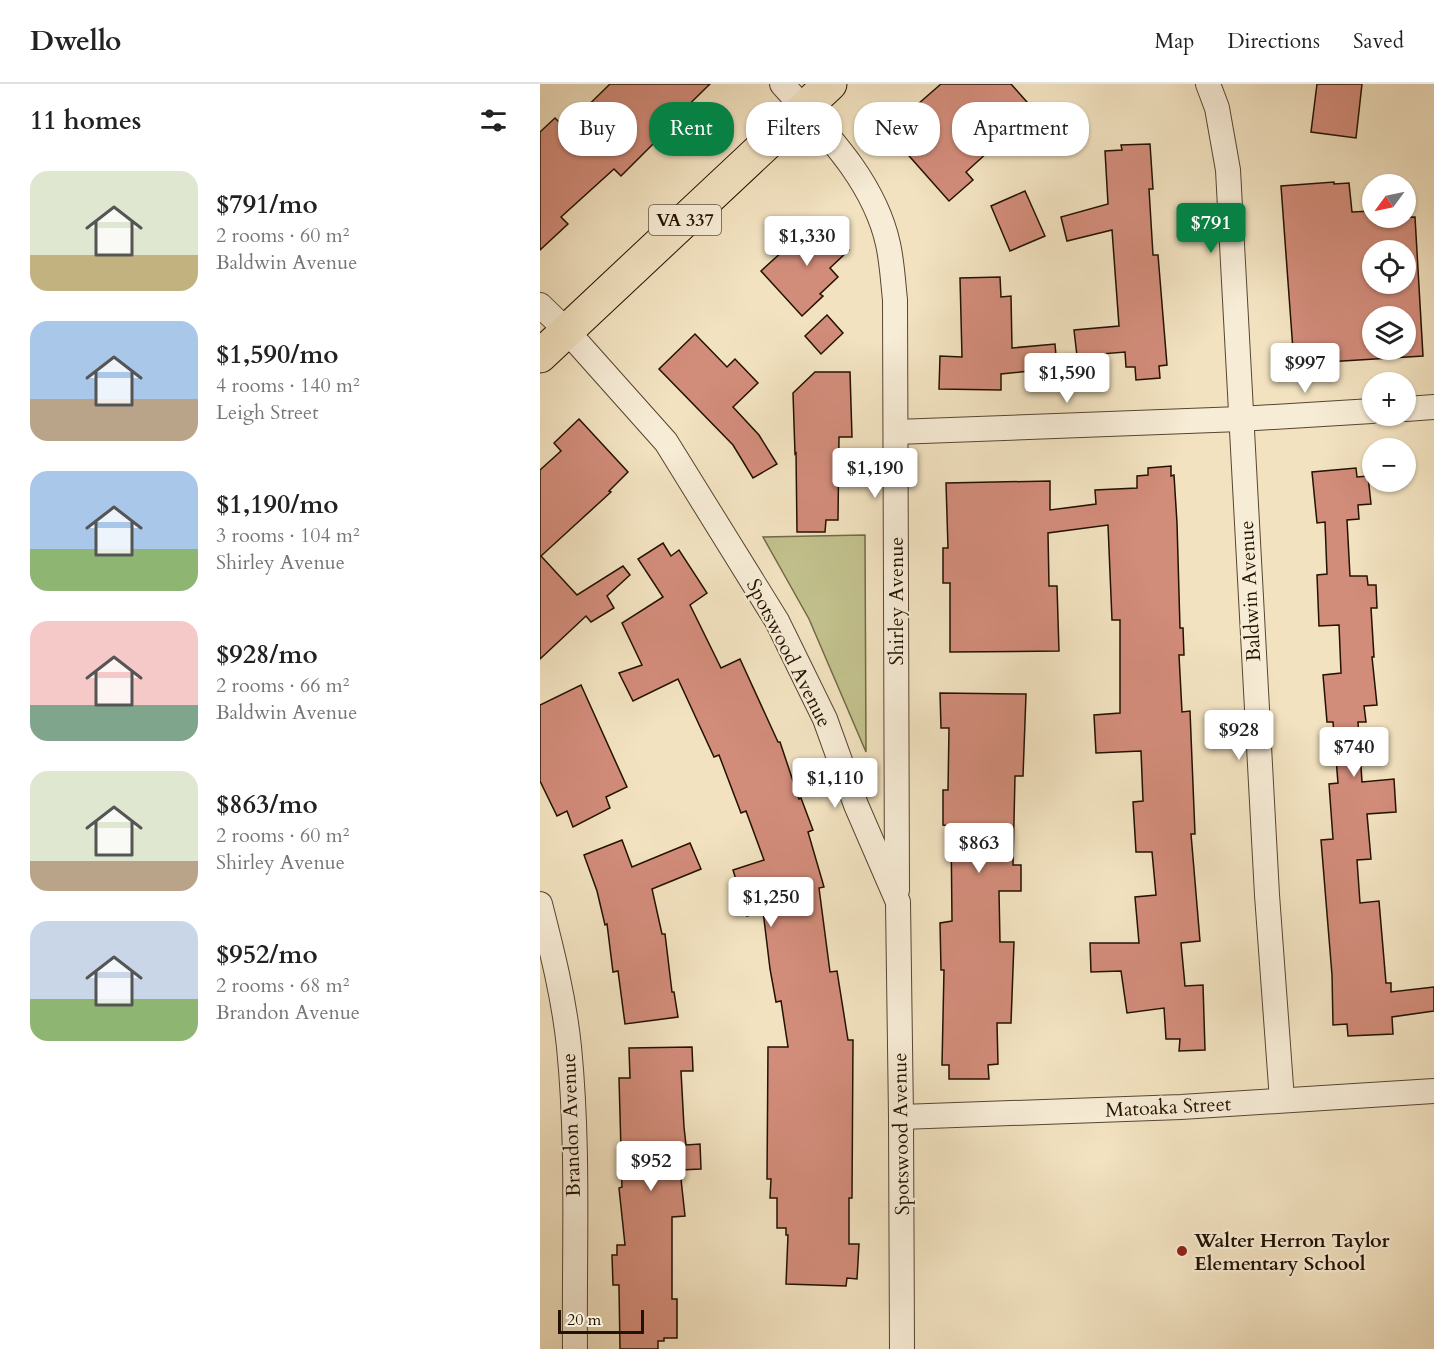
<!DOCTYPE html>
<meta charset="utf-8">
<style>
:root{--surface:#fff;--page:#f2f2f2;--text:#222;--muted:#767676;--line:#e0e0e0;--accent:#0b8043}
body{margin:0;font-family:Cardo,serif;background:var(--page);color:var(--text);height:100vh;display:flex;flex-direction:column;font-size:22px;white-space:nowrap}
*{box-sizing:border-box;margin:0}
p{font-size:20px;color:var(--muted)}
.icon{flex:none;width:33px;height:33px;fill:none;stroke:currentColor;stroke-width:2;stroke-linecap:round;stroke-linejoin:round}
.map{position:relative;flex:1;overflow:hidden}
.sheet{display:flex;flex-direction:column;background:var(--surface);width:540px}
.sheet>*{flex:none}
.hud{position:absolute;left:18px;top:18px;width:570px;height:54px;display:flex;gap:12px}
.needle{width:39px;rotate:237deg}
.tools{position:absolute;left:822px;top:90px;display:grid;gap:12px}
.tools a{display:grid;place-items:center;width:54px;height:54px;border-radius:50%;background:var(--surface);box-shadow:0 2px 4px #0004;font-size:30px}
.scale{position:absolute;left:18px;bottom:15px;width:86px;box-sizing:border-box;padding-left:6px;border:3px solid #221200;border-top:0;font-size:16px;line-height:21px;white-space:nowrap;color:#221200;-webkit-text-stroke:4px #f7ecd6;paint-order:stroke}
.price{position:absolute;translate:-50% -51px;padding:0 14px;border-radius:6px;background:#fff;color:#222;font-size:20px;line-height:39px;filter:drop-shadow(0 2px 3px #0008)}
.price::after{content:'';position:absolute;left:50%;top:36px;width:18px;height:14px;margin-left:-9px;background:inherit;clip-path:polygon(0 0,100% 0,50% 100%)}
.price.current{background:var(--accent);color:#fff}
ul{padding:0;list-style:none}
li{display:flex;align-items:center;gap:18px;height:150px;padding:0 30px}
li span{display:grid;place-items:center;flex:none;width:168px;height:120px;border-radius:18px;color:#555}
li>.icon{margin-inline-start:auto}
span .icon{width:72px;height:72px;fill:#fffc;stroke-width:1}
li b{font-size:26px}
h2{display:flex;justify-content:space-between;align-items:center;height:72px;padding:0 30px;font-size:26px}
.tag{padding:0 21px;border-radius:24px;background:var(--surface);box-shadow:0 2px 4px #0004;font-size:21px;line-height:54px}
.tag.current{background:var(--accent);color:#fff}
header{display:flex;align-items:center;gap:36px;box-sizing:border-box;height:84px;padding:0 30px;background:var(--surface);border-bottom:2px solid var(--line)}
header strong{font-size:28px}
nav{display:flex;gap:33px;margin-inline-start:auto;font-size:21px}
main{display:flex;flex:1;min-height:0}
.map>svg:first-child{display:block}
</style>
<header>
<strong>Dwello</strong>
<nav><a>Map</a><a>Directions</a><a>Saved</a></nav>
</header>
<main>
<section class="sheet">
<h2>11 homes<svg class="icon" aria-label="filters" viewBox="0 0 24 24"><path d="M4 7h16M4 17h16"/><circle cx="9" cy="7" r="2"/><circle cx="15" cy="17" r="2"/></svg></h2>
<ul>
<li><span style="background:linear-gradient(#dfe7d0 70%,#c2b280 0)"><svg class="icon" aria-label="home" viewBox="0 0 24 24"><path d="M3 11l9-7 9 7M6 9v11h12V9"/></svg></span><div><b>$791/mo</b><p>2 rooms · 60 m²</p><p>Baldwin Avenue</p></div></li>
<li><span style="background:linear-gradient(#a9c7e8 65%,#b9a48a 0)"><svg class="icon" aria-label="home" viewBox="0 0 24 24"><path d="M3 11l9-7 9 7M6 9v11h12V9"/></svg></span><div><b>$1,590/mo</b><p>4 rooms · 140 m²</p><p>Leigh Street</p></div></li>
<li><span style="background:linear-gradient(#a9c7e8 65%,#8fb573 0)"><svg class="icon" aria-label="home" viewBox="0 0 24 24"><path d="M3 11l9-7 9 7M6 9v11h12V9"/></svg></span><div><b>$1,190/mo</b><p>3 rooms · 104 m²</p><p>Shirley Avenue</p></div></li>
<li><span style="background:linear-gradient(#f6c9c9 70%,#7fa58c 0)"><svg class="icon" aria-label="home" viewBox="0 0 24 24"><path d="M3 11l9-7 9 7M6 9v11h12V9"/></svg></span><div><b>$928/mo</b><p>2 rooms · 66 m²</p><p>Baldwin Avenue</p></div></li>
<li><span style="background:linear-gradient(#dfe7d0 75%,#b9a48a 0)"><svg class="icon" aria-label="home" viewBox="0 0 24 24"><path d="M3 11l9-7 9 7M6 9v11h12V9"/></svg></span><div><b>$863/mo</b><p>2 rooms · 60 m²</p><p>Shirley Avenue</p></div></li>
<li><span style="background:linear-gradient(#c9d6e8 65%,#8fb573 0)"><svg class="icon" aria-label="home" viewBox="0 0 24 24"><path d="M3 11l9-7 9 7M6 9v11h12V9"/></svg></span><div><b>$952/mo</b><p>2 rooms · 68 m²</p><p>Brandon Avenue</p></div></li>
</ul>
</section>
<div class="map">
<svg width="894" height="1265" viewBox="0 0 894 1265">
<rect width="100%" height="100%" fill="#f2e2c0"/>
<filter id="stains"><feTurbulence type="fractalNoise" baseFrequency=".00333" numOctaves="4"/><feColorMatrix values="0 0 0 0 .2 0 0 0 0 .09 0 0 0 0 .02 0 0 0 .5 -.17"/></filter>
<radialGradient id="worn" r=".72"><stop offset=".6" stop-color="#630" stop-opacity="0"/><stop offset="1" stop-color="#630" stop-opacity=".3"/></radialGradient>
<path fill="#c2c18d" stroke="#726a46" stroke-width="1.5" d="M325 451 326 668 269 535 223 453Z"/>
<g fill="#d28c7a" stroke="#221200" stroke-width="1.5" fill-rule="evenodd">
<path d="M70 0H170L127 42 129 44 81 92 74 85 21 133 28 140 0 166V48L15 34 25 44Z"/>
<path d="M401 0H471L494 26 426 88 433 96 409 117 347 47Z"/>
<path d="M777 0H822L816 54 771 48Z"/>
<path d="M610 60 613 105H609L613 171H618L627 281 619 282 620 294 596 296 595 283H586L585 268 537 272 534 246 579 242 572 146 527 157 521 133 568 120 565 67 582 66 581 61Z"/>
<path d="M794 98V100L809 99 812 128 832 127V134L875 133 883 272 754 280 741 102ZM832 166H866V200H832ZM832 232H866V266H832Z"/>
<path d="M485 107 505 152 470 167 451 122Z"/>
<path d="M279 134 309 166 290 184 298 193 280 210 283 212 262 232 221 187Z"/>
<path d="M460 193 461 213 471 212 472 264 515 260 517 284 461 290V306L399 305 400 272 422 273 420 194Z"/>
<path d="M287 231 303 249 281 270 265 252Z"/>
<path d="M155 250 187 283 195 275 218 299 193 323 219 351 237 380 213 394 193 361 119 285Z"/>
<path d="M275 288H310L312 353H299L298 436H286L285 448H257L256 369 255 370 253 309Z"/>
<path d="M39 335 88 388 69 407 71 408 1 472 37 511 83 482 90 491 67 512 74 524 51 538 46 532 0 575V386L21 367 14 359Z"/>
<path d="M631 382V392L634 391 637 439 640 544H643L644 571H639L642 628 650 627 655 750H651L660 857 641 859 645 902 663 901 665 966 639 967 640 955H626L624 924 587 929 581 887 551 888 550 859H599L595 813 616 811 612 768H596L593 718 603 717 601 667 556 669 554 631 580 629V536H572L568 441 508 449 509 502H517L519 567 410 568V499H403V464H408L406 399 510 397V426L556 420 555 406 597 404V392L608 391V384Z"/>
<path d="M816 384 817 393 828 392 831 420 818 421 819 435 807 436 810 492H827L828 501H836L837 524H831L834 573H832L837 621 824 622 826 638H818L822 698 854 695 856 728 827 730 831 775 817 776 820 819 839 817 846 899H851V908L894 903V927L852 933 853 950 808 952 807 940 793 941 792 891 781 756 793 755 789 700 798 699 793 638H787L783 591 801 589 799 541 779 542 777 491 787 490 785 438 777 439 772 388Z"/>
<path d="M123 459 131 472 139 466 167 509 150 521 181 584 200 575 238 658H240L259 715 261 714 273 746 268 748 284 803 279 804 290 888 297 887 308 956H313L312 1114H309V1160H319L317 1195 307 1194 306 1202 246 1200 248 1151H246V1144H237V1114H230L231 1095H227L228 963H248L241 917 236 918 230 885 223 827 207 832 193 786 224 776 206 727 201 729 179 671 174 673 138 595 93 617 79 589 102 581 82 539 123 513 98 475Z"/>
<path d="M41 601 87 703 66 713 70 724 33 743 27 727 17 732 0 697V621Z"/>
<path d="M400 609 486 610 483 692H475L473 781H481V807H459L460 858H474L471 939H457L458 980 448 981 449 995H409V981H402L404 886H401L400 839 412 837 411 742 403 741V706H408L409 644H401Z"/>
<path d="M82 756 92 783 150 759 161 785 112 805 122 850H125L132 908H134L138 933 85 940 78 887 73 888 67 840 65 841 57 807 44 771Z"/>
<path d="M152 963 153 987H141L144 1043 146 1061 160 1060 161 1085 140 1086 145 1132 132 1133V1215H137V1254H124V1257H118V1265H80L79 1204V1201H73L72 1171H77V1161H85L79 1104 82 1103 79 994H90L89 964Z"/>
</g>
<g fill="none" stroke-linecap="round" stroke-linejoin="round">
<defs>
<g id="street">
<path d="M242 0C284 47 334 96 348 160 352 178 353 197 355 216L357 806"/>
<path d="M668 0 677 24 688 86 727 811 742 1016"/>
<path d="M0 221 27 247 126 358 237 537 285 635 316 721 358 818 361 1033 362 1265"/>
<path d="M866 325 894 323"/>
<path d="M356 348 700 335 832 327"/>
<path d="M0 820C12 867 24 914 29 963 39 1063 34 1165 35 1265"/>
<path d="M361 1033 641 1023 894 1007"/>
</g>
<path id="primary" d="M0 272 290 0"/>
</defs>
<use href="#street" stroke="#564630" stroke-width="26"/>
<use href="#primary" stroke="#221200" stroke-width="35"/>
<use href="#street" stroke="#f7ecd6" stroke-width="24"/>
<use href="#primary" stroke="#f2e2c0" stroke-width="33"/>
</g>
<circle fill="#8f2418" stroke="#f7ecd6" stroke-width="2" cx="642" cy="1167" r="6"/>
<g text-anchor="middle" dominant-baseline="central" stroke-width="4.5" stroke-linejoin="round" paint-order="stroke">
<rect fill="#f7ecd6" stroke="#625340" stroke-width="1.5" x="109" y="121" width="72" height="30" rx="4.5"/>
<g font-size="18" font-weight="bold" fill="#221200">
<text x="145" y="136">VA 337</text>
</g>
<g font-size="20" fill="#221200" stroke="#f7ecd6">
<text transform="translate(710 507) rotate(-93)">Baldwin Avenue</text>
<text transform="translate(356 517) rotate(-90)">Shirley Avenue</text>
<text transform="translate(249 569) rotate(63)">Spotswood Avenue</text>
<text transform="translate(628 1023) rotate(-3)">Matoaka Street</text>
<text transform="translate(31 1041) rotate(-92)">Brandon Avenue</text>
<text transform="translate(361 1050) rotate(-91)">Spotswood Avenue</text>
</g>
<g font-size="20" font-weight="bold" fill="#221200" stroke="#f7ecd6" text-anchor="start">
<text x="654" y="1156">Walter Herron Taylor<tspan x="654" dy="23">Elementary School</tspan></text>
</g>
</g>
<rect width="100%" height="100%" filter="url(#stains)"/>
<rect width="100%" height="100%" fill="url(#worn)"/>
</svg>
<div class="tools">
<a><svg class="needle" viewBox="-14 -14 28 28"><path d="M0-13l5 13h-10z" fill="#e53935"/><path d="M0 13l5-13h-10z" fill="#767676"/></svg></a>
<a><svg class="icon" aria-label="locate" viewBox="0 0 24 24"><circle cx="12" cy="12" r="6"/><path d="M12 2v4M12 18v4M2 12h4M18 12h4"/></svg></a>
<a><svg class="icon" aria-label="layers" viewBox="0 0 24 24"><path d="M12 4l9 5-9 5-9-5zM3 14l9 5 9-5"/></svg></a>
<a>+</a>
<a>−</a>
</div>
<div class="scale">20 m</div>
<b class="price current" style="left:671px;top:170px">$791</b>
<b class="price" style="left:267px;top:183px">$1,330</b>
<b class="price" style="left:765px;top:310px">$997</b>
<b class="price" style="left:527px;top:320px">$1,590</b>
<b class="price" style="left:335px;top:415px">$1,190</b>
<b class="price" style="left:699px;top:677px">$928</b>
<b class="price" style="left:814px;top:694px">$740</b>
<b class="price" style="left:295px;top:725px">$1,110</b>
<b class="price" style="left:439px;top:790px">$863</b>
<b class="price" style="left:231px;top:844px">$1,250</b>
<b class="price" style="left:111px;top:1108px">$952</b>
<div class="hud">
<a class="tag">Buy</a>
<a class="tag current">Rent</a>
<a class="tag">Filters</a>
<a class="tag">New</a>
<a class="tag">Apartment</a>
</div>
</div>
</main>
